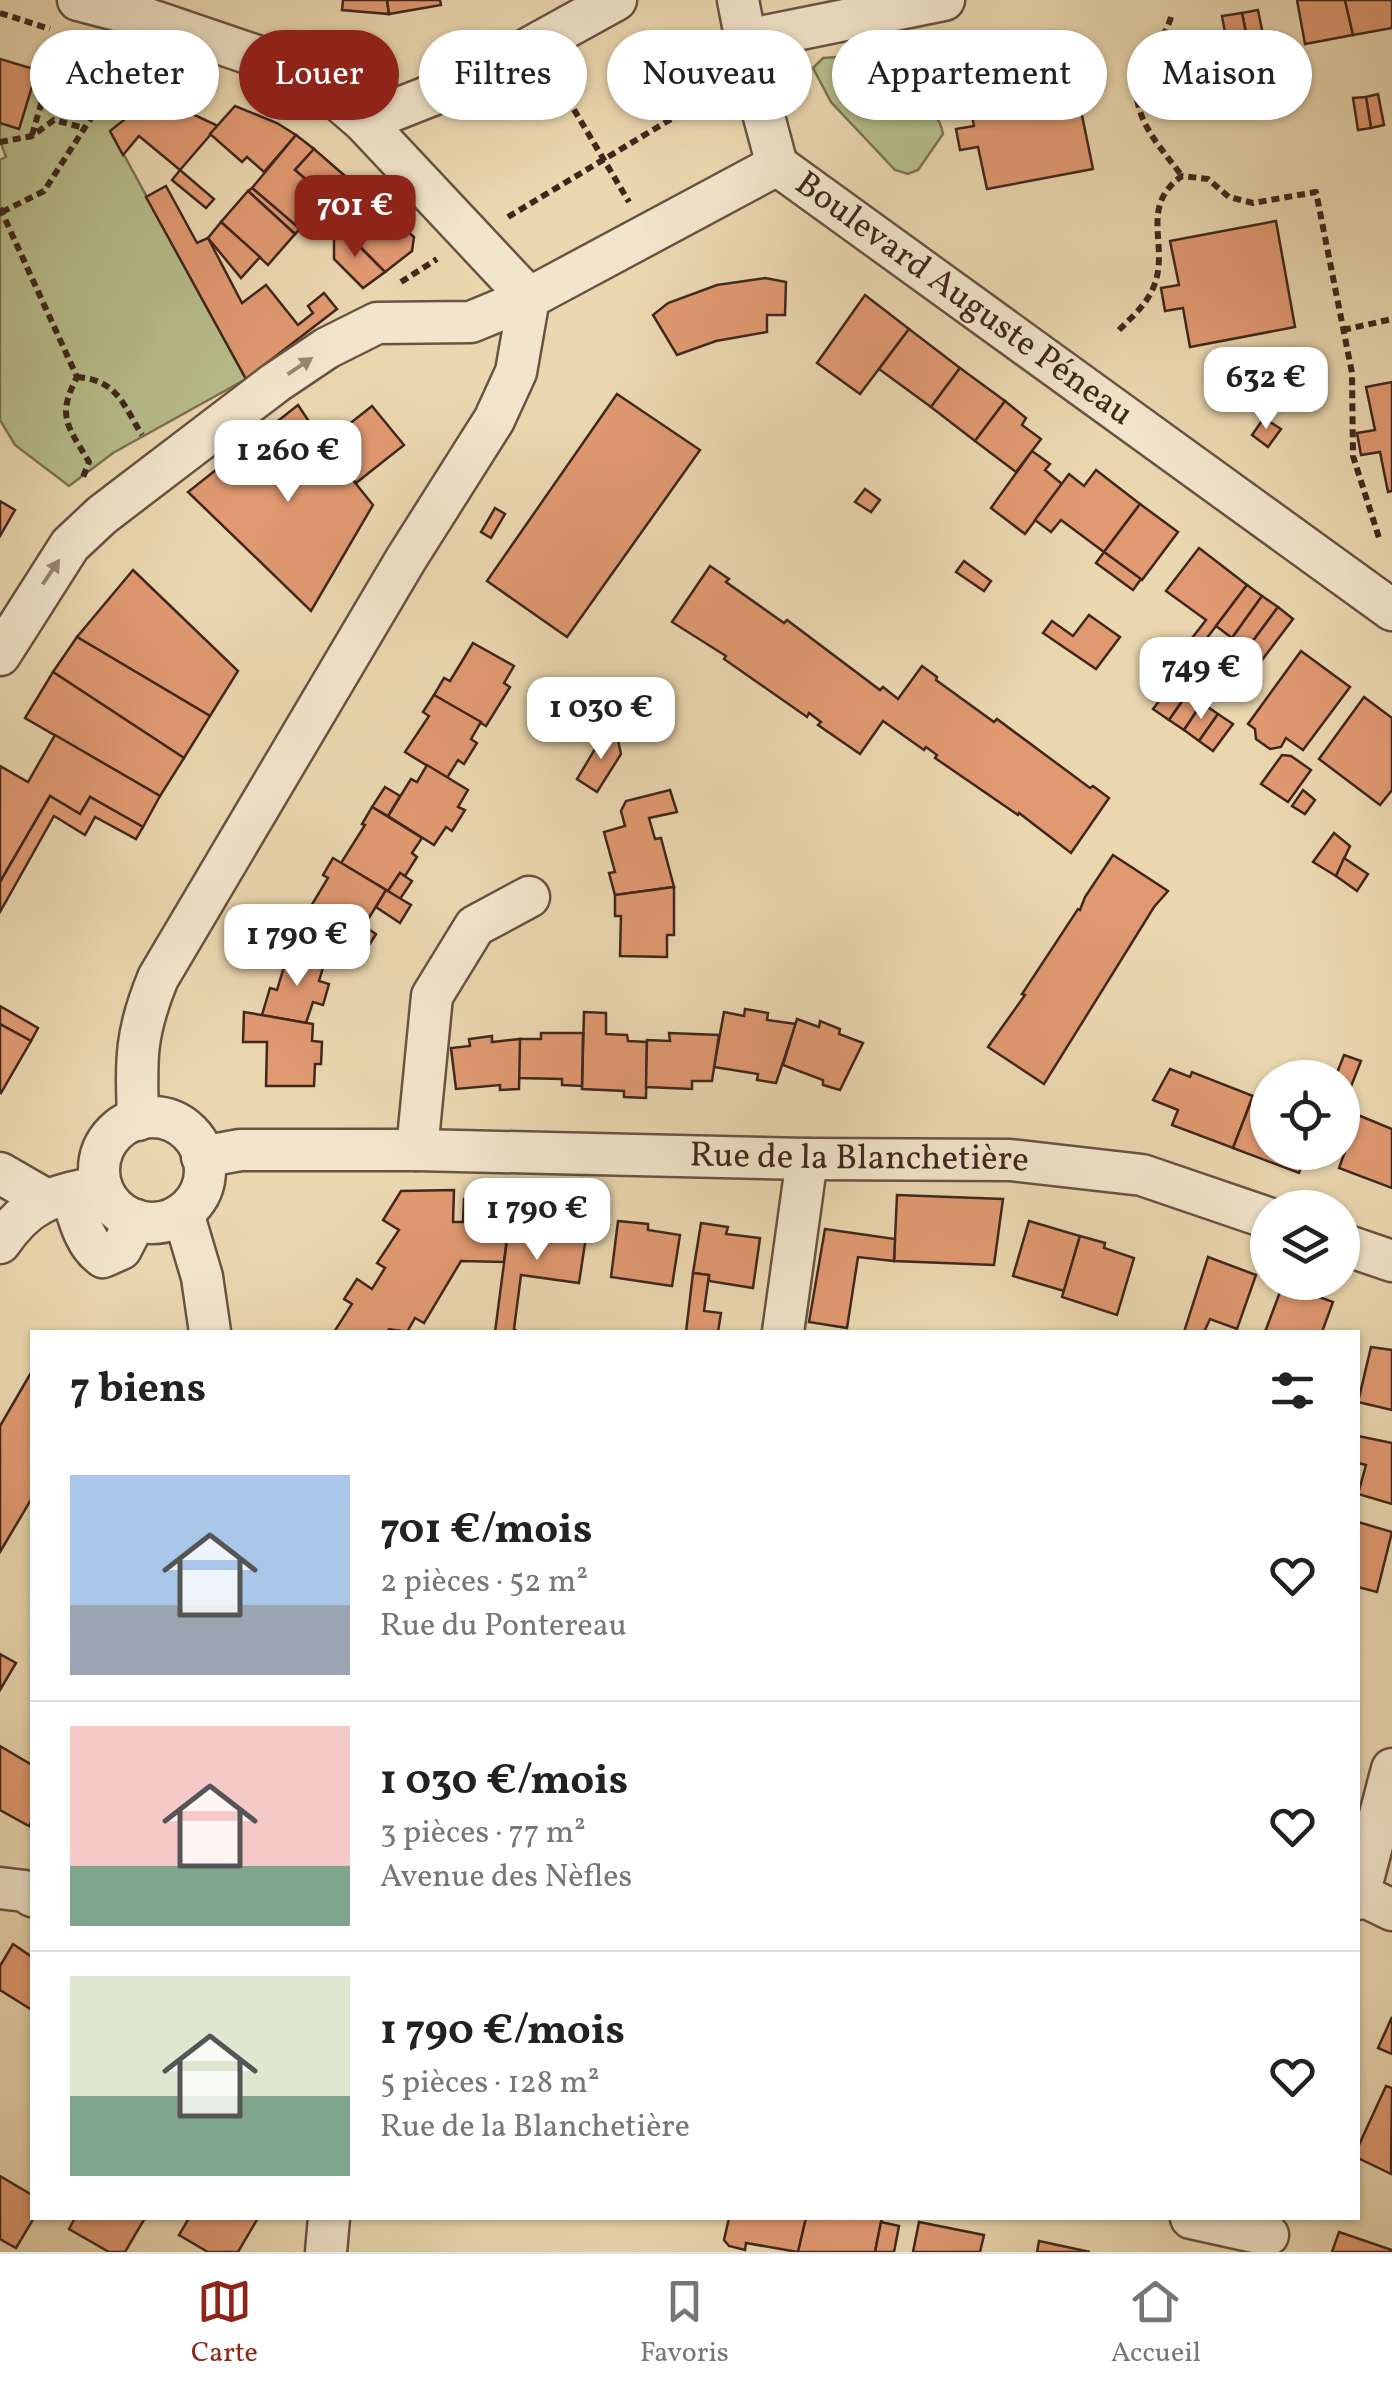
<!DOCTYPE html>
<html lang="fr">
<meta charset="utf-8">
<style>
:root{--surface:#fff;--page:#f6f6f6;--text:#222;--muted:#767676;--line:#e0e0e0;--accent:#8f2418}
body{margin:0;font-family:Vollkorn,serif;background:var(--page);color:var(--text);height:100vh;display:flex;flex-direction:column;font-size:38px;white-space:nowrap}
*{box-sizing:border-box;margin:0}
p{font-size:32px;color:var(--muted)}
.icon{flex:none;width:55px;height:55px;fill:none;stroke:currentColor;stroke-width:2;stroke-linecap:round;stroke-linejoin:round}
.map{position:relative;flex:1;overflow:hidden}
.sheet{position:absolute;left:30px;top:1330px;width:1330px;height:890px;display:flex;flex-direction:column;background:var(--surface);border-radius:0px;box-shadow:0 2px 8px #0004}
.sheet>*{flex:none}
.guide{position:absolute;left:30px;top:30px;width:1332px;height:90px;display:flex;gap:20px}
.fabs{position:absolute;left:1250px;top:1060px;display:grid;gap:20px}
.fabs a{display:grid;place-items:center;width:110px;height:110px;border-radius:50%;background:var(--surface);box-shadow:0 2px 8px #0004;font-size:50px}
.price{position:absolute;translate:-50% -85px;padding:0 22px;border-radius:20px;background:#fff;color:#222;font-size:32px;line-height:65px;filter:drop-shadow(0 2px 5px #0008)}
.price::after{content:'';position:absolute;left:50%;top:60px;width:30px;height:22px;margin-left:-15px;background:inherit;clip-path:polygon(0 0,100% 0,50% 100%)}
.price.on{background:var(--accent);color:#fff}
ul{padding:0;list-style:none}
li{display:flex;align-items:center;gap:30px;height:250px;padding:0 40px}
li+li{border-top:2px solid var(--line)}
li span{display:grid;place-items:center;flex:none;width:280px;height:200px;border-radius:0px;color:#555}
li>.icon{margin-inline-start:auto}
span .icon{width:120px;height:120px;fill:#fffc;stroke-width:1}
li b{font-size:42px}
h2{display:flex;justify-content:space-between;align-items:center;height:120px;padding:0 40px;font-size:42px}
.chip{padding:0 35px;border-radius:45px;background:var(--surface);box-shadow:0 2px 8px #0004;font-size:35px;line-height:90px}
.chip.on{background:var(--accent);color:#fff}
.tab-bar{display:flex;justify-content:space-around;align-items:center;height:140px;border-top:2px solid var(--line);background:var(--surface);font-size:28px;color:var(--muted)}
.tab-bar a{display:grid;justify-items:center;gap:5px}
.tab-bar .on{color:var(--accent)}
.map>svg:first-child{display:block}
</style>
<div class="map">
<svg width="1392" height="2252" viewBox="0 0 1392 2252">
<rect width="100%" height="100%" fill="#ead7af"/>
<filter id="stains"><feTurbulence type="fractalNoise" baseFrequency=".002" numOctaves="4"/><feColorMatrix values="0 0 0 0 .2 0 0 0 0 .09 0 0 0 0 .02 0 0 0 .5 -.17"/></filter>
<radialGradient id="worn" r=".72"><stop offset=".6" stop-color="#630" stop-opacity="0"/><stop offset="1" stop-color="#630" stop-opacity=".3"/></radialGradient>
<g fill="#b7be8b" stroke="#7c7254" stroke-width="2.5">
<path d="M837 57 842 60 854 96C889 100 935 90 943 134L918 170 908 174 895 170 831 102 813 68 823 58Z"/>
<path d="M37 70 149 100 111 131 246 379 113 453 69 486 15 445 0 420V160L6 157 0 141V123L19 129Z"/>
</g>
<g fill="#e09971" stroke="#40271e" stroke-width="2.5">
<path d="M343 0H387L389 14 342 10Z"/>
<path d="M387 0H440L441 5 389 14Z"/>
<path d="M1297 0H1345L1353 35 1305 44Z"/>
<path d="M1345 0H1392V28L1353 35Z"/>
<path d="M1258 10 1267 55 1251 57 1242 13Z"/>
<path d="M1242 13 1254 74 1233 77 1222 16Z"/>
<path d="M1069 52 1093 169 987 189 978 147 960 150 956 129 974 126 966 85 1015 75 1012 62Z"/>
<path d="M0 59 37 70 19 129 0 123Z"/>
<path d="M1378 94 1384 125 1371 128 1366 97Z"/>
<path d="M1366 97 1371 128 1358 130 1353 98Z"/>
<path d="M149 100 163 111 170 108 179 116 184 110 218 126 180 170 139 136 123 155 110 131Z"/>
<path d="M235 106 277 123 296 135 264 172 247 157 242 162 210 134Z"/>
<path d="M296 135 314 149 295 170 327 197 300 229 252 188Z"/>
<path d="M314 149 345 176 327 197 295 170Z"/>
<path d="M180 170 214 199 206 208 172 180Z"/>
<path d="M345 176 414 237 412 251 385 272 319 205Z"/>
<path d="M166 186 197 243 208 238 242 303 266 285 298 325 313 313 308 306 324 293 337 309 246 379 146 197Z"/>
<path d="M252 188 300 229 295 234 248 191Z"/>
<path d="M248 191 295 234 268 265 221 222Z"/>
<path d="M1276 221 1295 327 1190 347 1183 308 1165 311 1161 288 1179 285 1170 241Z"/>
<path d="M221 222 260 257 241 278 208 238Z"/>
<path d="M342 229 385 272 363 288 334 259V236Z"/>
<path d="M765 278 786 282 785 315H767V332L716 341 677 355 653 315 668 303 717 285Z"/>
<path d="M865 295 909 329 860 394 817 363Z"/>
<path d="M909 329 960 368 931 407 879 369Z"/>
<path d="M960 368 1005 401 975 441 931 407Z"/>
<path d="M1392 382V491L1388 492 1380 452 1361 455 1357 433 1375 430 1366 387Z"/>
<path d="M617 394 700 450 567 637 487 581Z"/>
<path d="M1005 401 1026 418 1022 425 1041 439 1016 472 975 441Z"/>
<path d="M298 405 324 444 373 505 311 611 188 492Z"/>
<path d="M372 406 404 445 356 483 324 444Z"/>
<path d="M1264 418 1281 429 1268 447 1252 435Z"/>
<path d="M1032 451 1050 464 1045 470 1062 484 1025 534 991 508Z"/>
<path d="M1096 470 1140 504 1104 552 1061 520 1051 532 1035 520 1069 474 1084 486Z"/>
<path d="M865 489 880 500 871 512 855 502Z"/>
<path d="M0 501 15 510 0 536Z"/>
<path d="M1140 504 1178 532 1142 580 1104 552Z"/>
<path d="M495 508 505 514 491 538 481 532Z"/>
<path d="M1199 548 1247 585 1185 667 1175 660 1206 620 1166 591Z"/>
<path d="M1104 552 1141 579 1133 590 1096 563Z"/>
<path d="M964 561 991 581 984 591 956 572Z"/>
<path d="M710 566 729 579 726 582 784 623 787 620 880 690 883 687 898 699 922 666 937 677 936 680 994 722 997 719 1090 788 1093 786 1109 798 1071 853 1019 813 1018 815 935 758 937 755 926 747 924 750 883 721 860 754 818 725 821 722 809 713 807 717 724 659 726 656 672 622Z"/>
<path d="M133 570 238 671 210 716 77 637Z"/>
<path d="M1247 585 1262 596 1232 638 1216 626Z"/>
<path d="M1262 596 1278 607 1247 649 1232 638Z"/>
<path d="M1278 607 1293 619 1262 660 1247 649Z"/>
<path d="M1089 615 1120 637 1096 669 1043 633 1052 621 1073 636Z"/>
<path d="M77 637 210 716 184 758 53 672Z"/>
<path d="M473 643 514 666 504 683 510 687 486 726 434 695 444 678 450 681Z"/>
<path d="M1301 651 1350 687 1303 750 1286 738 1281 747 1270 749 1256 739 1255 729 1248 724Z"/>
<path d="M53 672 184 758 160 796 25 718Z"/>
<path d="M1173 683 1188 693 1169 720 1153 709Z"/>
<path d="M1188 693 1202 703 1184 730 1169 720Z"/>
<path d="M434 695 481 722 471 739 477 743 464 764 458 760 447 778 405 752 429 716 423 712Z"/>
<path d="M1364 697 1392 718V790L1380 805 1319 759Z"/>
<path d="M1202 703 1218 714 1199 741 1184 730Z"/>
<path d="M1218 714 1233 724 1213 751 1199 741Z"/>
<path d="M607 729 618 740 621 754 597 792 577 779Z"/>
<path d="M55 735 160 796 143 827 90 797 80 814 50 796 0 882V766L28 782Z"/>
<path d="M1282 755 1291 756 1311 770 1288 802 1261 784Z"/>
<path d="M427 765 468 790 458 807 465 810 452 831 446 827 434 845 388 816 411 779 417 782Z"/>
<path d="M385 787 400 796 388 816 372 807Z"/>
<path d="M670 790 677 812 649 818 655 839 661 838 674 887 615 895 609 873 615 872 604 832 625 826 621 811 626 801Z"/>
<path d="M1303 790 1315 800 1305 814 1292 806Z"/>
<path d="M50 796 80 814 90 797 143 827 136 839 95 817 85 835 54 816 0 912V882Z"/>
<path d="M372 807 422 838 412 853 417 857 405 876 400 873 388 891 341 863 365 825 362 824Z"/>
<path d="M1334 833 1350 846 1336 876 1313 862Z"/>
<path d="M1113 855 1168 891 1154 907 1044 1084 988 1047 1025 995 1022 994 1078 909 1080 910 1085 897Z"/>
<path d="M333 858 386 890 364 926 376 934 365 952 305 916 328 878 323 875Z"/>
<path d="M1344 858 1368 874 1357 891 1336 876Z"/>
<path d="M400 873 412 881 400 899 388 891Z"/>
<path d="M674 887V935H667V957L620 956 621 916H615V895Z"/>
<path d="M386 890 411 905 400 923 376 907Z"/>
<path d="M289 950 325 961 319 981 329 984 323 1005 313 1002 306 1023 262 1015 270 988 277 990Z"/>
<path d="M0 1006 38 1028 31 1041 0 1024Z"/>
<path d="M745 1009 768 1013 767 1020 796 1024 776 1083 757 1080 758 1074 714 1067 724 1012 744 1016Z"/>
<path d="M244 1012 313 1024 312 1041 322 1042 321 1064H315L314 1086H266L267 1042H243Z"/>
<path d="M584 1012 606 1013V1034L627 1035 628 1041 647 1042 646 1098 624 1097V1091L582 1089Z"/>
<path d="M797 1019 819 1027 820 1021 840 1029 839 1034 863 1043 840 1090 823 1085V1080L783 1065Z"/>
<path d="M0 1024 31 1041 1 1093 0 1092Z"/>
<path d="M541 1033H583L582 1086 562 1085V1079L518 1078 520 1039H541Z"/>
<path d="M669 1033 719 1035 712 1081H692V1089L646 1087 647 1040 670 1041Z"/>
<path d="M492 1036V1042L520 1039 519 1089 500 1090V1085L456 1089 451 1048 470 1046 469 1039Z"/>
<path d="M1344 1055 1361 1061 1342 1109V1078H1335Z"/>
<path d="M1170 1069 1190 1077 1192 1072 1253 1096 1233 1148 1172 1125 1178 1110 1153 1100Z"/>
<path d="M1253 1096 1268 1101V1152H1307L1299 1173 1233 1148Z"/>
<path d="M1358 1115 1392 1129V1188L1339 1168Z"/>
<path d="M513 1189 504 1262 461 1261 424 1323 415 1318 407 1332 389 1329 387 1332H334L352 1304 344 1299 357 1279 372 1289 385 1268 377 1263 399 1230 383 1220 401 1191 454 1190 453 1222H463L464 1199H487V1190Z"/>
<path d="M897 1195 1003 1199 994 1265 894 1261Z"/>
<path d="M618 1221 648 1224V1230L680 1235 672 1286 611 1277Z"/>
<path d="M1029 1221 1080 1236 1064 1291 1013 1276Z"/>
<path d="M530 1222 553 1225 552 1228 563 1230 564 1226 587 1230 579 1283 521 1275 514 1329 518 1332H495L509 1225 529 1228Z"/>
<path d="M701 1223 728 1227 726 1234 760 1238 753 1288 709 1281V1275L693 1273Z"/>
<path d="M825 1229 895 1239 894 1261 858 1257 847 1328 809 1322Z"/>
<path d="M1080 1236 1105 1243 1104 1248 1134 1258 1117 1315 1062 1297Z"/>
<path d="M1208 1257 1256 1275 1237 1329 1210 1319 1204 1332H1184Z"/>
<path d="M693 1273 709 1275 704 1311 721 1313 718 1332H686Z"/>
<path d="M1283 1284 1333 1302 1322 1332H1265Z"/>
<path d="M1371 1347 1392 1350V1410L1358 1402Z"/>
<path d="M32 1371V1498L0 1552V1426Z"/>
<path d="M1358 1436 1392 1443V1504L1358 1494 1366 1465 1358 1463Z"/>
<path d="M1358 1522 1392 1532 1377 1592 1358 1587Z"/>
<path d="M0 1654 16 1663 0 1690Z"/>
<path d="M0 1746 32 1765V1820L29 1826 0 1810Z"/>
<path d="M13 1944 32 1957V2010L0 1990V1966Z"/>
<path d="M1392 2017V2054L1378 2048Z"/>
<path d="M1386 2086 1392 2088 1391 2174 1358 2158V2147Z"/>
<path d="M0 2176 32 2195 34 2218 16 2248 0 2239Z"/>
<path d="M75 2218H145L125 2252H109L69 2229Z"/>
<path d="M189 2218H258L238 2252H208L179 2235Z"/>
<path d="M729 2218H806L798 2252 746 2243 745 2250 729 2246 724 2240Z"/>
<path d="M806 2218H882L875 2252H798Z"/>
<path d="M881 2222 899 2226 894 2252H875Z"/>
<path d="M919 2222 984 2235 980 2252H913Z"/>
<path d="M1339 2232 1392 2250V2252H1332Z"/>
<path d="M1039 2241 1090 2252H1037Z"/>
</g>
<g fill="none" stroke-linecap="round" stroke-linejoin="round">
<defs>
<g id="minor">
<path d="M78 0 139 16 286 66 327 90 364 122 529 298"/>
<path d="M738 0 752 72 777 165"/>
<path d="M746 40 944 0"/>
<path d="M364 122 473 79 616 0"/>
<path id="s1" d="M777 165 1392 610"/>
<path d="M0 655 70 545 102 515 275 383 327 348 377 323 471 322 529 298 777 165"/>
<circle cx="152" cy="1170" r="53"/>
<path d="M138 1120C136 1059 135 1034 158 978L406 559 494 420 516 372 529 298"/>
<path d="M417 1150 432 996 475 926 529 897"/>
<path id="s2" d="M202 1157 240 1150H417L807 1159 1010 1160 1142 1175 1268 1218"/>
<path d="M0 1173 45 1199"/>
<path d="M71 1193C78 1215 83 1243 103 1257L121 1249 136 1220"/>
<path d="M183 1213 202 1277 210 1332"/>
<path d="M0 1243C28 1202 50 1197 96 1187"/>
<path d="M1342 1244 1392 1261"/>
<path d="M783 1332 807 1159"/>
<path d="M0 1888 25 1891 32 1896"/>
<path d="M1359 1894 1392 1910"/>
<path d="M1358 1899 1392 1769"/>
<path d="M1191 2218 1268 2235"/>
<path d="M326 2252 329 2218"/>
</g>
</defs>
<use href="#minor" stroke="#6a5342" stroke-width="45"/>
<g stroke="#40271e" stroke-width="6" stroke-dasharray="8 5" stroke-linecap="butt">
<path d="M0 13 50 29"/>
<path d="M1171 17C1164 41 1145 57 1139 79 1128 115 1163 150 1182 176"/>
<path d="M554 76 629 202"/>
<path d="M32 135 51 70"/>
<path d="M0 142 32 136 54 120 84 128"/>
<path d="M0 208 77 377C56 417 68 426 89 462L83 477"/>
<path d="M2 212 44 191 109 90 127 54"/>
<path d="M508 217 716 92"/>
<path d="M401 282 437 259"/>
<path d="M1119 330C1132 317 1147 304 1154 286 1170 245 1138 207 1182 176L1208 179 1229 197 1253 203 1316 192 1352 373 1353 456 1380 541"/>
<path d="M1343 330 1392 319"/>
<path d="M77 377C117 380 123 404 142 435"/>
</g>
<use href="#minor" stroke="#f1e5cb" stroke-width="40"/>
</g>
<defs><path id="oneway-solid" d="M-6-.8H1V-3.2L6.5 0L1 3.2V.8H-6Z" transform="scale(2.5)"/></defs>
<g fill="#988674">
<use href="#oneway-solid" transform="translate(300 366) rotate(-34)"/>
<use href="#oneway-solid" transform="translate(51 572) rotate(-56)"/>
</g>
<g text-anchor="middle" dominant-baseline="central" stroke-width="8" stroke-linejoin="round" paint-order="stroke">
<g font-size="35" fill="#40271e" stroke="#f1e5cb">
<text stroke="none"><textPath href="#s1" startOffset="230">Boulevard Auguste Péneau</textPath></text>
<text stroke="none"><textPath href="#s2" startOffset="658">Rue de la Blanchetière</textPath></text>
</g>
</g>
<rect width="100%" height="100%" filter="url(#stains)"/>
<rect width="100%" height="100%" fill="url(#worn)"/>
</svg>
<div class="fabs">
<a><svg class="icon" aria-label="locate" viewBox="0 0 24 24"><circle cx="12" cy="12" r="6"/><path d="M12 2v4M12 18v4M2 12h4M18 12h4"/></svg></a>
<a><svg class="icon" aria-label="layers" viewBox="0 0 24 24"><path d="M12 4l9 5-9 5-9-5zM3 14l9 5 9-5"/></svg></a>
</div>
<b class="price on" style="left:355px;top:260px">701 €</b>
<b class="price" style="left:1266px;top:432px">632 €</b>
<b class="price" style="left:288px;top:505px">1 260 €</b>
<b class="price" style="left:1201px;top:722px">749 €</b>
<b class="price" style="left:601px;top:762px">1 030 €</b>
<b class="price" style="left:297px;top:989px">1 790 €</b>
<b class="price" style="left:537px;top:1263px">1 790 €</b>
<div class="guide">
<a class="chip">Acheter</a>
<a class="chip on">Louer</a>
<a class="chip">Filtres</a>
<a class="chip">Nouveau</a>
<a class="chip">Appartement</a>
<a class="chip">Maison</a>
</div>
<section class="sheet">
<h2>7 biens<svg class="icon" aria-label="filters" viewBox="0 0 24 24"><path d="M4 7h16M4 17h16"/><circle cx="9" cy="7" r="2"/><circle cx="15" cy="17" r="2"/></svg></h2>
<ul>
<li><span style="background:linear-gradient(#a9c7e8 65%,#9aa5b1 0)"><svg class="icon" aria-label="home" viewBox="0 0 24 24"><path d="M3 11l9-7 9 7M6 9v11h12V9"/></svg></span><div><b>701 €/mois</b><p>2 pièces · 52 m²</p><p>Rue du Pontereau</p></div><svg class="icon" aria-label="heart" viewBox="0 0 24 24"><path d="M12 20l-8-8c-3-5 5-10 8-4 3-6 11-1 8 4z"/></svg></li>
<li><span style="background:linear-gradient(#f6c9c9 70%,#7fa58c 0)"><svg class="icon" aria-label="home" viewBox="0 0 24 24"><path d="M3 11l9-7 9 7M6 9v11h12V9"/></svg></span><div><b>1 030 €/mois</b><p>3 pièces · 77 m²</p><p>Avenue des Nèfles</p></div><svg class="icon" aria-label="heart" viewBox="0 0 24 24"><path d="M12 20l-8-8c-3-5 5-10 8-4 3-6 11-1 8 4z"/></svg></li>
<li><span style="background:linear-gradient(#dfe7d0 60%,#7fa58c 0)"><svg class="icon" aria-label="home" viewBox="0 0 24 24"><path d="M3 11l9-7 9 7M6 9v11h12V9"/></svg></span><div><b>1 790 €/mois</b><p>5 pièces · 128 m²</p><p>Rue de la Blanchetière</p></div><svg class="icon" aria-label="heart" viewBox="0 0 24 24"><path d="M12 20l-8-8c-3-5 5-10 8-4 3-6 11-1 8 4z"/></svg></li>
</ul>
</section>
</div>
<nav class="tab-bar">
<a class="on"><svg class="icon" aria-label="map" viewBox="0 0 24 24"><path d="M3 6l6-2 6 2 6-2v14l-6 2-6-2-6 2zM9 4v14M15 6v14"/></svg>Carte</a>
<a><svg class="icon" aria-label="saved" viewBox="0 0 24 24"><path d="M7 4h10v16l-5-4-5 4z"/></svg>Favoris</a>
<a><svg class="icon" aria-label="home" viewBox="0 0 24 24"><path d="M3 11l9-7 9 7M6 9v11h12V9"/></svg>Accueil</a>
</nav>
